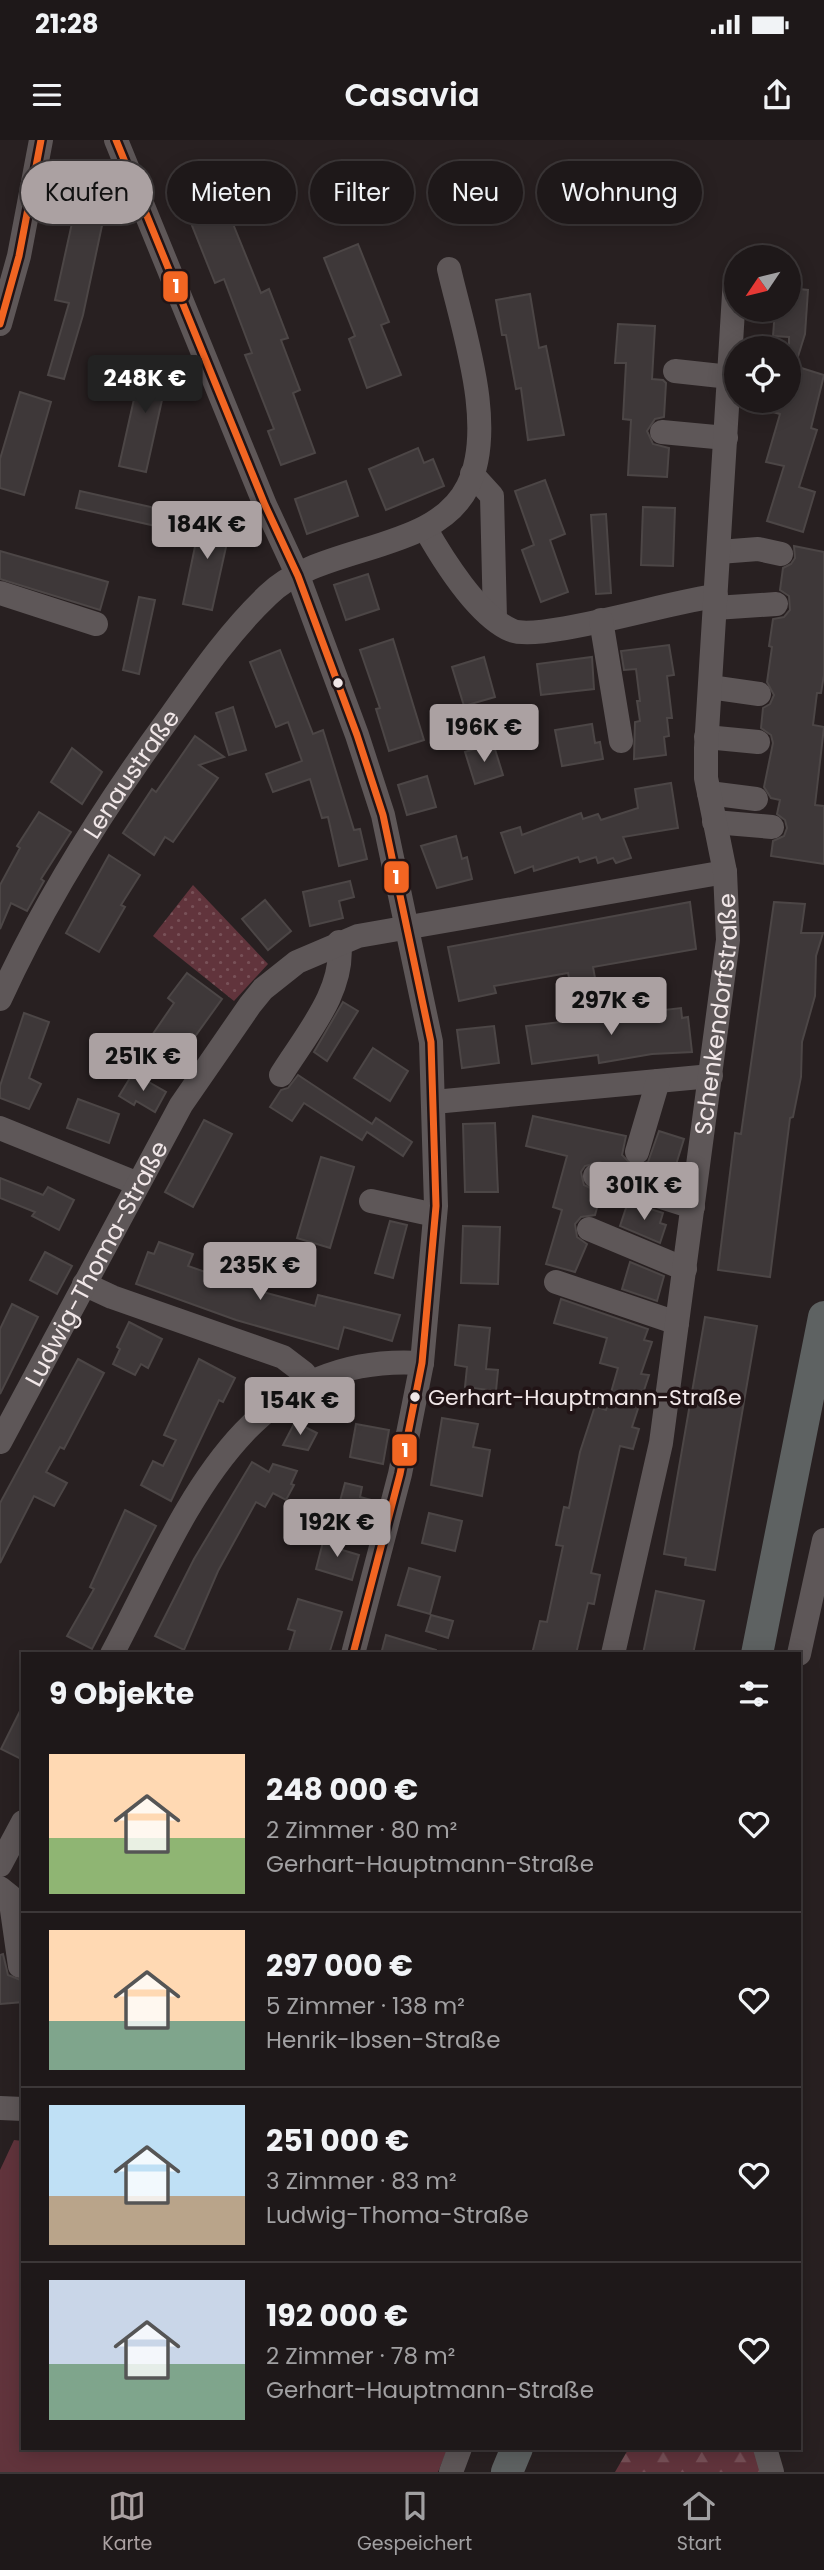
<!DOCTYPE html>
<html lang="de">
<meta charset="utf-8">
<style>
:root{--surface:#1e1819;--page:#2b2526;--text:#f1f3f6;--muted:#a1a0a2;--line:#3c3738;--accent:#aba1a2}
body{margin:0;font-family:Poppins,sans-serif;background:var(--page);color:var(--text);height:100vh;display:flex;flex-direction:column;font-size:26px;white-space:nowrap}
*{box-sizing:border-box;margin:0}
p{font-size:23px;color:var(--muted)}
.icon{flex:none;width:38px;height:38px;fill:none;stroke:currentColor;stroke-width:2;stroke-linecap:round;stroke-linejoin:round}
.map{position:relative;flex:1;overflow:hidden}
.side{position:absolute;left:21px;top:1512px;width:780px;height:798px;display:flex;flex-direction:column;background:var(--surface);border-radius:0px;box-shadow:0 4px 18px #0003,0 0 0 2px var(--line)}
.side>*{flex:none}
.top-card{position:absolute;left:21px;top:21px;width:782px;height:63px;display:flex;gap:14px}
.needle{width:46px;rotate:235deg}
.fabs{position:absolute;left:724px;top:105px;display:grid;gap:14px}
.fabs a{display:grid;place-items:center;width:77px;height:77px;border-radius:50%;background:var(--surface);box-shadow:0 4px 18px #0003,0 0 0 2px var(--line);font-size:35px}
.price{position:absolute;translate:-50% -60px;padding:0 16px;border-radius:7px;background:var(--accent);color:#111;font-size:23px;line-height:46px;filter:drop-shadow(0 2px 4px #0008)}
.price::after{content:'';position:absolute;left:50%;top:42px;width:21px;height:16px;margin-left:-10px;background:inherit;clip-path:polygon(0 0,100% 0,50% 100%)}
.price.current{background:#222;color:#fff}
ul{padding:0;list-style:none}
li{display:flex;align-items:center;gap:21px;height:175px;padding:0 28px}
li+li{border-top:2px solid var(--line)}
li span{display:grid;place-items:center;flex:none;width:196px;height:140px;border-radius:0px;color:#555}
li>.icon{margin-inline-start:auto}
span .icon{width:84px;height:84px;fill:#fffc;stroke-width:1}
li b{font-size:30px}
h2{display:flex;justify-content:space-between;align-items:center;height:84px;padding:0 28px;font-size:30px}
.pill{padding:0 24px;border-radius:32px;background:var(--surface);box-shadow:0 4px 18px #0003,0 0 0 2px var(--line);font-size:24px;line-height:63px}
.pill.current{background:var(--accent);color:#111}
.status{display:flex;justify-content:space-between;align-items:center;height:49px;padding:0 35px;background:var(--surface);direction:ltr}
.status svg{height:19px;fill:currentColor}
header{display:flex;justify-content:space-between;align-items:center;height:91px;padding:0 28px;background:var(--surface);font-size:32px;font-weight:600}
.tab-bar{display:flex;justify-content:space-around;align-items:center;height:98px;border-top:2px solid var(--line);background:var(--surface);font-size:19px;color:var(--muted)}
.tab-bar a{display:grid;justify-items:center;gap:4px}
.tab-bar .current{color:var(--accent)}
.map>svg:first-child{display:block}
</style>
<div class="status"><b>21:28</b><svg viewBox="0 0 49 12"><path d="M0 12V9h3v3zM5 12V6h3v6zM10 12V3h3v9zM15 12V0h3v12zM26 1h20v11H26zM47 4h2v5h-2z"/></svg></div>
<header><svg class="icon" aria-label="menu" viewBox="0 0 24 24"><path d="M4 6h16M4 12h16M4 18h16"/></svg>Casavia<svg class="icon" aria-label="share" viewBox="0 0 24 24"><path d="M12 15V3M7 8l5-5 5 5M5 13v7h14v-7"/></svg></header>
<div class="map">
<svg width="824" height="2332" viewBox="0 0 824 2332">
<defs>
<pattern id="green-dots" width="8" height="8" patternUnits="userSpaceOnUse" patternTransform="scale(1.75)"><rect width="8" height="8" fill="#61343c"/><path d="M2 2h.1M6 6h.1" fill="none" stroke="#785158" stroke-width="1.8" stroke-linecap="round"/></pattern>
<pattern id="forest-firs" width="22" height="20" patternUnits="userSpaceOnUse" patternTransform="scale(1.75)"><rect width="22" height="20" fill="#61343c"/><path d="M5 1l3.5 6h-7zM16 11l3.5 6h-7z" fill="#785158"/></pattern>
</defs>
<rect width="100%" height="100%" fill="#282021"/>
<path fill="url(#green-dots)" d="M193 745 268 824 234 861 153 796Z"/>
<path fill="url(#forest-firs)" d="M629 2308H757L763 2332H615Z"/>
<path fill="#61343c" d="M14 2000 23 2001V2308H448L438 2332H0V2030Z"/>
<g fill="#3e3839" stroke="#4c4646" stroke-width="2">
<path d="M78 56 107 62 83 175 64 239 48 235 69 163 55 160Z"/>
<path d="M225 64 261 153 269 149 288 198 281 200 300 250 293 253 315 313 281 325 268 291 274 289 245 215 252 213 224 139 215 143 189 78Z"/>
<path d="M358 104 389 182 381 185 401 235 367 248 349 199 355 196 324 118Z"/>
<path d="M789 148 808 150 805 194 795 226 824 235 811 288 817 290 799 347 815 352 803 392 767 381 784 326 766 322 780 274 747 265 748 261H789V197L773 196 775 170H789Z"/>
<path d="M530 154 539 208 546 206 564 295 528 300 521 248 516 249 506 195H502L496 160Z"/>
<path d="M618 184 655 186 652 239 663 240 666 243 664 277 655 279 647 291 653 304 669 308 667 337 628 335 631 280 623 279 626 223H615Z"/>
<path d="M143 219 170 224 146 332 119 326Z"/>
<path d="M20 252 51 262 24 355 0 348V319Z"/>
<path d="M418 308 424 323 433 319 444 346 386 370 369 329Z"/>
<path d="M545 340 565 394 550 400 568 452 541 462 522 410 534 405 515 351Z"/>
<path d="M346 341 358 376 307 394 295 359Z"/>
<path d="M80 351 164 370 160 387 76 368Z"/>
<path d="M643 367 675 368 673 426 641 425Z"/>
<path d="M202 373 232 380 212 470 183 464Z"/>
<path d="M606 374 611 453 596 454 591 375Z"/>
<path d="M794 406 824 412V535L821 553H817L813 585 824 587 815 665 824 666V724L771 716 773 701 784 696 787 688 785 680 777 674 780 660 771 658 764 647 773 603 771 595 761 588 763 568 770 564 774 555 767 542 772 507 769 506 773 479 784 477 790 470 789 456 780 450 783 428 791 424 795 418Z"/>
<path d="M0 411 108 442 100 470 0 439Z"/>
<path d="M368 434 379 469 346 480 334 445Z"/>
<path d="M139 457 155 460 139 534 123 530Z"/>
<path d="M393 499 424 600 389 611 376 569 380 568 360 510Z"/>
<path d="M669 505 674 535 667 536 672 578H667L669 596 664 597 666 615 634 619 635 582 640 581 637 561H640L636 529 624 530 621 511Z"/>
<path d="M280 510 313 594 323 590 354 690 360 689 367 719 339 726 328 677 322 678 310 639 273 652 266 634 302 621 288 582 276 587 250 522Z"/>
<path d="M484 517 495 557 464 566 452 527Z"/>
<path d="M592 517 594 549 541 555 537 524Z"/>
<path d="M233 567 246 610 229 615 216 573Z"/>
<path d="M592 584 595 603 600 602 603 619 562 626 555 590Z"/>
<path d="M195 596 224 617 199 625 218 638 173 702 165 697 154 715 123 693 152 649 156 652Z"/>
<path d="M493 603 503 635 475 644 465 612Z"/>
<path d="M72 608 102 632 82 664 51 642Z"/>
<path d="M427 636 436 667 407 675 398 645Z"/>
<path d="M671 643 678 688 623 697 631 718 616 723 613 718 598 723 596 717 580 722 578 717 534 731 533 726 515 733 501 693 520 687 522 695 581 673 583 679 598 674 601 680 638 668 635 649Z"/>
<path d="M39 672 71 692 41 739 44 741 27 771 11 763 0 789V745L20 708 17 706Z"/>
<path d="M456 696 462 719 467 717 472 739 437 748 421 706Z"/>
<path d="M109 715 140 735 121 765 125 767 99 812 66 793Z"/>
<path d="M350 741 354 757 339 761 343 778 310 786 303 752Z"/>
<path d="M265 760 291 791 268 810 242 779Z"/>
<path d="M690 762 696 809 593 827 595 838 570 842 568 833 494 846 496 853 459 861 448 807Z"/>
<path d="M774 762 805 764 801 793H823L816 816 815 856 802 902 801 937 793 977 790 978 770 1137 718 1130 735 993 741 994Z"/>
<path d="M187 833 222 859 173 927 144 907 174 863 168 858Z"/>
<path d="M343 862 358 871 327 921 314 912Z"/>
<path d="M681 868 682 878 688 877 692 912 652 914 599 923 598 915 532 924 526 886Z"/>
<path d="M24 873 49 882 29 938 41 944 29 969 0 958V946Z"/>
<path d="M494 886 499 923 462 928 457 890Z"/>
<path d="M373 908 408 931 390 961 354 938Z"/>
<path d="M133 933 166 952 155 972 136 961 134 965 119 956Z"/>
<path d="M298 935 372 984 376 978 412 1002 403 1016 367 992 362 1000 304 963 292 981 270 967 281 950 288 948Z"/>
<path d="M78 959 119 974 109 1003 67 988Z"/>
<path d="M533 976 626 996 622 1015 633 1026 648 1022 659 991 684 999 670 1044 599 1022 585 1026 581 1032 584 1045 601 1053 595 1075 581 1077 575 1084 577 1097 587 1104 575 1132 546 1124 562 1070 553 1067 567 1016 526 1006Z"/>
<path d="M204 980 232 994 193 1067 165 1052Z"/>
<path d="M495 983 498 1052H465L463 984Z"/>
<path d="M321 1017 354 1027 330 1108 297 1098Z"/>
<path d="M0 1038 43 1055 48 1047 74 1060 59 1090 32 1076 35 1072 0 1058Z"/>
<path d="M628 1062 663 1073 660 1083 666 1085 660 1103 620 1086Z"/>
<path d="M390 1081 407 1085 393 1138 375 1133Z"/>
<path d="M463 1086 500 1087 498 1144 461 1143Z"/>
<path d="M159 1102 193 1114 188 1126 263 1152 315 1166 318 1155 400 1175 392 1201 344 1187 338 1209 236 1180 136 1144 148 1112 154 1114Z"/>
<path d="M45 1112 72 1126 57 1154 30 1140Z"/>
<path d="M630 1122 664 1136 657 1161 622 1149Z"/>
<path d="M561 1159 648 1189 644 1200 652 1202 641 1234 649 1235 632 1287 639 1289 633 1309 620 1306 591 1433 600 1435 594 1464 588 1463 576 1514H532L540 1481 547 1482 563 1406 556 1405 564 1367 569 1368 580 1312 595 1266 606 1270 618 1228 600 1223 607 1198 554 1183Z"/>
<path d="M12 1164 38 1177 0 1254V1189Z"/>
<path d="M705 1177 757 1186 715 1430 685 1425 686 1418 664 1414Z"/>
<path d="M129 1182 162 1199 148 1228 141 1224 135 1235 113 1224 120 1209 117 1207Z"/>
<path d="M459 1185 490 1188 486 1229 498 1230 496 1251 465 1247 467 1227 455 1225Z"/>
<path d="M78 1219 104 1233 64 1309 60 1307 46 1332 67 1343 54 1366 34 1356 0 1423V1363Z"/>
<path d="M199 1219 235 1238 223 1262 219 1260 171 1361 141 1345 153 1321 163 1326 176 1300 164 1295Z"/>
<path d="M442 1278 478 1284 473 1307 490 1310 482 1356 431 1345Z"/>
<path d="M295 1282 317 1293 308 1310 283 1305Z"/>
<path d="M356 1284 389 1290 383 1324 350 1317Z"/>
<path d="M252 1322 269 1332 273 1324 297 1331 291 1344 294 1345 286 1360 273 1353 265 1367 256 1362 218 1431 184 1510 155 1496 194 1419Z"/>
<path d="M345 1343 362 1347 360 1357 375 1361 366 1391 334 1383Z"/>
<path d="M125 1370 156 1386 92 1509 67 1496 94 1449 90 1447Z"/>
<path d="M429 1373 462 1381 455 1411 422 1403Z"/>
<path d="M325 1394 341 1399 339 1409 359 1415 352 1440 316 1429Z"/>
<path d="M409 1428 440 1437 430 1474 398 1465Z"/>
<path d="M656 1451 704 1461 693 1514H643Z"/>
<path d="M298 1459 342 1472 329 1514H288L295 1491 288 1489Z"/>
<path d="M431 1475 453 1481 448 1498 426 1491Z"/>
<path d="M386 1495 436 1510V1514H381Z"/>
<path d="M23 1565V1620L1 1609Z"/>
<path d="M3 1814 8 1835 23 1841V1862L0 1864V1815Z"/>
</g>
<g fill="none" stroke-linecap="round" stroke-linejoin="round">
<g stroke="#5e5758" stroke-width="24">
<path d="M116 0 265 365 298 436 357 595 383 675 431 902 436 1066 422 1223 400 1334 353 1514"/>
<path d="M0 184 19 116 41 0"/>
<path d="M675 231 730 237"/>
<path d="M662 292 726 298"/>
<path d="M472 334 492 356 495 479"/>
<path d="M425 388C442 418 478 476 511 490 538 503 675 460 716 456"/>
<path d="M719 412 758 409 781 414"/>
<path d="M0 453 96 484"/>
<path d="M715 468 776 464"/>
<path d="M601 480 621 601"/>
<path d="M710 547 759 554"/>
<path d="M706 597 758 602"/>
<path d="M709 653 756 659"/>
<path d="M714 682 772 687"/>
<path id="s1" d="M0 859C46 758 106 664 172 574 201 533 231 490 268 455 321 403 435 414 468 346 497 287 463 190 449 129"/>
<path d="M281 935C305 896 346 850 339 802"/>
<path d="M434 962 711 936"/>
<path d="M0 988 136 1043"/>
<path d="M637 1012 658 941"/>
<path d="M595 1036 693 1067"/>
<path d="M371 1061 435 1075"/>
<path d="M589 1089 685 1129"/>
<path d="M556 1142 677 1183"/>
<path d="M84 1144 112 1157 283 1217 304 1233 311 1244"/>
<path id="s2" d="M0 1302 181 965 250 865 263 849 297 822 358 796 725 732"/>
<path d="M112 1514C183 1381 239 1211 422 1223"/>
<path id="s3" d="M613 1514 661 1303 728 800 725 732 706 638V608L735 138"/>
<path d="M799 1514 824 1400"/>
<path d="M0 1725 23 1682"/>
<path d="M0 1748 10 1756 20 1826"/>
<path d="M0 1968 23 1969"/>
<path d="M765 2308 772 2332"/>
<path d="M451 2332 460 2308"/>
</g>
<g stroke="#5e6262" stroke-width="32">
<path d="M757 1514 824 1177"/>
<path d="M507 2332 517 2308"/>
</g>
<defs>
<g id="bus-1">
<path d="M116 0 265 365 298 436 357 595 383 675 431 902 436 1066 422 1223 400 1334 353 1514"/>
<path d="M0 184 19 116 41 0"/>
</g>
</defs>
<use href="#bus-1" stroke="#211416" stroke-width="12"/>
<use href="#bus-1" stroke="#f26522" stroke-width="7"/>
</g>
<g fill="#f1e7e8" stroke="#211416" stroke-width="2.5">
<circle cx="338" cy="543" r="6"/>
<circle cx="415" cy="1257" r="6"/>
</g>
<g text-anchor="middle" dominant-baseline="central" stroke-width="7" stroke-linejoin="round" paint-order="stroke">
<g font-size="22" fill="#f1e7e8" stroke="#211416" text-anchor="start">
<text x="428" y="1257">Gerhart-Hauptmann-Straße</text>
</g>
<g font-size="24" fill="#f1e7e8" stroke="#211416">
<text stroke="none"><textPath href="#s1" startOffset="261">Lenaustraße</textPath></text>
<text stroke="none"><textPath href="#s3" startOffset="649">Schenkendorfstraße</textPath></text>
<text stroke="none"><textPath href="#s2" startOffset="203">Ludwig-Thoma-Straße</textPath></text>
</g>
</g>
<g stroke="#211416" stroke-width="2.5">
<rect x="162" y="130" width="27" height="33" rx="7" fill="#f26522"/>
<rect x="383" y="720" width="27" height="34" rx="7" fill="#f26522"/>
<rect x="391" y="1293" width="27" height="34" rx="7" fill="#f26522"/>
</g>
<g font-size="19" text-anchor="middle" font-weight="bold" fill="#fff">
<text x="176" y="153">1</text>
<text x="396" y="744">1</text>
<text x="405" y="1317">1</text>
</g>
</svg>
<div class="fabs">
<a><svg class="needle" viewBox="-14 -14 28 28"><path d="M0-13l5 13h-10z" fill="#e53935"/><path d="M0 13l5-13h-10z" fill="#a1a0a2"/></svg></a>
<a><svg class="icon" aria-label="locate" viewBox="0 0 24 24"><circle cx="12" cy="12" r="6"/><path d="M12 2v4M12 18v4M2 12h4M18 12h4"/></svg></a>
</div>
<b class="price current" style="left:145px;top:275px">248K €</b>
<b class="price" style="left:207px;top:421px">184K €</b>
<b class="price" style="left:484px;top:624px">196K €</b>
<b class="price" style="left:611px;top:897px">297K €</b>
<b class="price" style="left:143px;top:953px">251K €</b>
<b class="price" style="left:644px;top:1082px">301K €</b>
<b class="price" style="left:260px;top:1162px">235K €</b>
<b class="price" style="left:300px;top:1297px">154K €</b>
<b class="price" style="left:337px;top:1419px">192K €</b>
<div class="top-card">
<a class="pill current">Kaufen</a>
<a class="pill">Mieten</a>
<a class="pill">Filter</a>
<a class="pill">Neu</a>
<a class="pill">Wohnung</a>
</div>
<section class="side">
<h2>9 Objekte<svg class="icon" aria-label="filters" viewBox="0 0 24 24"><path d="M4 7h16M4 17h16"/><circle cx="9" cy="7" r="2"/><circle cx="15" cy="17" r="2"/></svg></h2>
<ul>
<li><span style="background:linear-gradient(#ffd9b3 60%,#8fb573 0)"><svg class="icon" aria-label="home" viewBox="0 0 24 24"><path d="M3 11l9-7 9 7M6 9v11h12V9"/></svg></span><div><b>248 000 €</b><p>2 Zimmer · 80 m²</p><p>Gerhart-Hauptmann-Straße</p></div><svg class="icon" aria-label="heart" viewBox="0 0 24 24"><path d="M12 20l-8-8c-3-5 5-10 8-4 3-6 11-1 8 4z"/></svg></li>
<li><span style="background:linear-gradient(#ffd9b3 65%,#7fa58c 0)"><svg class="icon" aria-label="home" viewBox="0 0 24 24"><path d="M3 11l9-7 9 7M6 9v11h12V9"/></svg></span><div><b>297 000 €</b><p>5 Zimmer · 138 m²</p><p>Henrik-Ibsen-Straße</p></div><svg class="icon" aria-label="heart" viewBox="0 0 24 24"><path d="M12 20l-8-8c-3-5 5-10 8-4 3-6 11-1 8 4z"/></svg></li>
<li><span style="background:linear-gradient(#bfe0f5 65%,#b9a48a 0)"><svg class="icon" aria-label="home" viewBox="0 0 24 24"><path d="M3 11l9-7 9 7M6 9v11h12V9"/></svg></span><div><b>251 000 €</b><p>3 Zimmer · 83 m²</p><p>Ludwig-Thoma-Straße</p></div><svg class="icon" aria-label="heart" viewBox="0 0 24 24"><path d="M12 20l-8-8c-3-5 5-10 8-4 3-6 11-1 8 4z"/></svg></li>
<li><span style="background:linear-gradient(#c9d6e8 60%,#7fa58c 0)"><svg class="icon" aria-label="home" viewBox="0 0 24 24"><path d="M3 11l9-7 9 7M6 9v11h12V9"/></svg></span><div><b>192 000 €</b><p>2 Zimmer · 78 m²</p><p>Gerhart-Hauptmann-Straße</p></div><svg class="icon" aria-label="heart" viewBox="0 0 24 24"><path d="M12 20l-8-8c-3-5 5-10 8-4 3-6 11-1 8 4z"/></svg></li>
</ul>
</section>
</div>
<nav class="tab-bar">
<a class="current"><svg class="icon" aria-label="map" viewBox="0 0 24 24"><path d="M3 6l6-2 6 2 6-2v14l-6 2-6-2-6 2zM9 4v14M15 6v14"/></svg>Karte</a>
<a><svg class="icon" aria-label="saved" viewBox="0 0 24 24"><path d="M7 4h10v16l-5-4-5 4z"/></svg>Gespeichert</a>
<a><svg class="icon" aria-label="home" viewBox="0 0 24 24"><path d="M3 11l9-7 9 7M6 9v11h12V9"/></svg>Start</a>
</nav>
